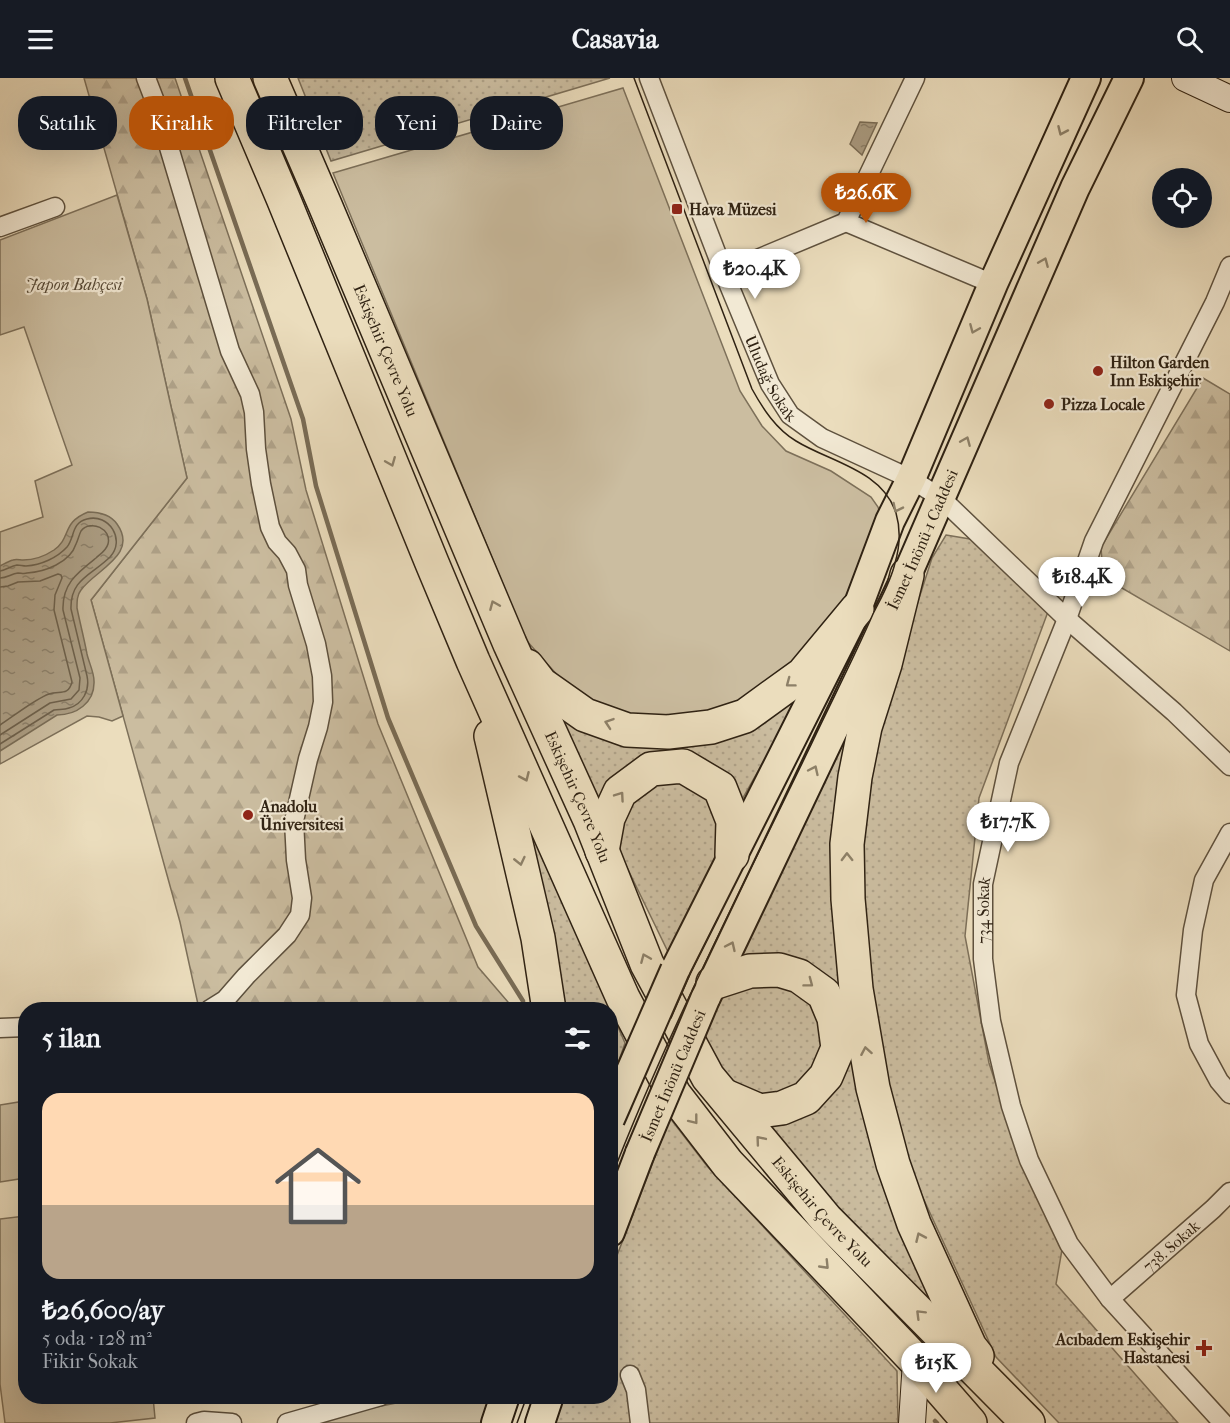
<!DOCTYPE html>
<html lang="tr">
<meta charset="utf-8">
<style>
:root{--surface:#171b24;--page:#20242c;--text:#f1f3f6;--muted:#9ea1a6;--line:#363941;--accent:#b45309}
body{margin:0;font-family:"IM FELL French Canon",serif;background:var(--page);color:var(--text);height:100vh;display:flex;flex-direction:column;font-size:22px;white-space:nowrap}
*{box-sizing:border-box;margin:0}
p{font-size:20px;color:var(--muted)}
.icon{flex:none;width:33px;height:33px;fill:none;stroke:currentColor;stroke-width:2;stroke-linecap:round;stroke-linejoin:round}
.map{position:relative;flex:1;overflow:hidden}
.details{position:absolute;left:18px;top:924px;width:600px;height:402px;display:flex;flex-direction:column;background:var(--surface);border-radius:24px;box-shadow:0 6px 24px #0002}
.details>*{flex:none}
.top-card{position:absolute;left:18px;top:18px;width:600px;height:54px;display:flex;gap:12px}
.fabs{position:absolute;left:1152px;top:90px;display:grid;gap:12px}
.fabs a{display:grid;place-items:center;width:60px;height:60px;border-radius:50%;background:var(--surface);box-shadow:0 6px 24px #0002;font-size:30px}
.price{position:absolute;translate:-50% -51px;padding:0 14px;border-radius:21px;background:#fff;color:#222;font-size:20px;line-height:39px;filter:drop-shadow(0 2px 3px #0008)}
.price::after{content:'';position:absolute;left:50%;top:36px;width:18px;height:14px;margin-left:-9px;background:inherit;clip-path:polygon(0 0,100% 0,50% 100%)}
.price.on{background:var(--accent);color:#fff}
ul{padding:0;list-style:none}
li{display:grid;align-content:center;gap:12px;height:318px;padding:0 24px}
li+li{border-top:2px solid var(--line)}
li span{display:grid;place-items:center;height:186px;border-radius:18px;color:#555}
li>.icon{margin-inline-start:auto}
span .icon{width:108px;height:108px;fill:#fffc;stroke-width:1}
li b{font-size:26px}
h2{display:flex;justify-content:space-between;align-items:center;height:72px;padding:0 24px;font-size:26px}
.tag{padding:0 21px;border-radius:24px;background:var(--surface);box-shadow:0 6px 24px #0002;font-size:21px;line-height:54px}
.tag.on{background:var(--accent);color:#fff}
header{display:flex;justify-content:space-between;align-items:center;height:78px;padding:0 24px;background:var(--surface);font-size:27px;font-weight:700}
.map>svg:first-child{display:block}
</style>
<header><svg class="icon" aria-label="menu" viewBox="0 0 24 24"><path d="M4 6h16M4 12h16M4 18h16"/></svg>Casavia<svg class="icon" aria-label="search" viewBox="0 0 24 24"><circle cx="10" cy="10" r="6"/><path d="M15 15l6 6"/></svg></header>
<div class="map">
<svg width="1230" height="1345" viewBox="0 0 1230 1345">
<defs>
<pattern id="grass-dots" width="8" height="8" patternUnits="userSpaceOnUse" patternTransform="scale(1.5)"><rect width="8" height="8" fill="#cbbda0"/><path d="M2 2h.1M6 6h.1" fill="none" stroke="#afa289" stroke-width="1.8" stroke-linecap="round"/></pattern>
<pattern id="forest-firs" width="22" height="20" patternUnits="userSpaceOnUse" patternTransform="scale(1.5)"><rect width="22" height="20" fill="#cbbda0"/><path d="M5 1l3.5 6h-7zM16 11l3.5 6h-7z" fill="#afa289"/></pattern>
<pattern id="water-ripples" width="26" height="14" patternUnits="userSpaceOnUse" patternTransform="scale(1.5)"><rect width="26" height="14" fill="#ab9d83"/><path d="M2 4q2-2 4 0t4 0M15 11q2-2 4 0t4 0" fill="none" stroke="#8c806a"/></pattern>
</defs>
<rect width="100%" height="100%" fill="#ebddbd"/>
<filter id="stains"><feTurbulence type="fractalNoise" baseFrequency=".00333" numOctaves="4"/><feColorMatrix values="0 0 0 0 .2 0 0 0 0 .09 0 0 0 0 .02 0 0 0 .5 -.17"/></filter>
<radialGradient id="worn" r=".72"><stop offset=".6" stop-color="#630" stop-opacity="0"/><stop offset="1" stop-color="#630" stop-opacity=".3"/></radialGradient>
<g fill="url(#grass-dots)" stroke="#7d705a" stroke-width="1.5">
<path d="M298 0H610L331 83Z"/>
<path d="M946 457 976 462 1049 531 979 720 965 858 989 985 1021 1082 1063 1166 1056 1206 1178 1345H1059L996 1279 908 1087 876 960 861 800 871 670 932 480Z"/>
<path d="M807 607 736 732 688 686 598 741 552 629Z"/>
<path d="M863 613 839 810 940 1241 757 1043 839 987 815 902 731 892Z"/>
<path d="M656 696 713 716 726 756 671 880 619 773 618 742Z"/>
<path d="M520 725 625 965 611 1006 610 932 559 931Z"/>
<path d="M775 906 799 914 814 927 827 966 792 1020 736 1017 700 962 706 947 710 946 719 920 735 912Z"/>
<path d="M670 1040 707 1088 897 1293 898 1345H551L562 1319 610 1318 611 1193Z"/>
</g>
<g fill="url(#forest-firs)" stroke="#7d705a" stroke-width="1.5">
<path d="M84 0H175L291 341 306 412 378 646 478 889 514 931H199L180 844 91 522 187 400 147 221Z"/>
<path d="M1203 300 1230 316V573L1103 499 1101 469Z"/>
</g>
<g fill="#cbbda0" stroke="#7d705a" stroke-width="1.5">
<path d="M623 10 740 313 762 348 786 373 831 393 871 419 878 429 881 438 877 459 839 533 810 570 732 632 683 644 633 640 590 623 559 599 526 562 333 95Z"/>
<path d="M117 117 147 221 187 400 91 522 123 638 112 643 99 639 87 638 0 686V454L43 439 35 403 72 387 24 249 0 257V162Z"/>
<path d="M25 1023V1100L0 1104V1027Z"/>
<path d="M25 1138 26 1318 153 1319 155 1340 110 1345H5L0 1306V1141Z"/>
<path d="M426 1319H489L481 1345H297Z"/>
</g>
<g fill="url(#water-ripples)" stroke="#796c56" stroke-width="1.5">
<path d="M860 44 877 45 862 77 850 66Z"/>
<path d="M88 434C99 434 110 436 117 446 139 477 95 492 81 512 77 517 77 523 77 530 80 545 84 560 87 576 89 585 94 594 94 603 95 625 76 637 57 637L0 673V488C4 486 9 483 13 482 16 481 20 482 23 482 34 482 45 478 54 472 72 459 61 445 88 434Z"/>
</g>
<g fill="none" stroke-linecap="round" stroke-linejoin="round">
<g stroke="#6d604b" stroke-width="1.5">
<path d="M0 493C6 492 11 488 17 487 20 487 23 488 26 488 41 487 57 480 67 469 75 459 71 445 87 441 109 435 126 462 110 479 92 497 70 501 71 531L87 598C90 612 83 626 69 630 64 632 59 631 54 632L0 666"/>
<path d="M0 500C7 500 11 496 18 495 21 495 24 496 27 495 44 494 70 485 76 466 78 462 79 457 81 453 91 441 112 451 108 466 106 473 100 476 96 480 77 495 62 506 63 532L80 600 79 612 71 621 50 625 0 657"/>
<path d="M0 509 8 508 18 504 40 503 58 496 61 497 62 500 55 517 54 532 72 604C68 619 59 612 49 616 35 621 14 638 0 647"/>
</g>
<g stroke="#796c56" stroke-width="4.5">
<path d="M185 0 303 341 316 408 388 640 476 848 523 923"/>
<path d="M935 1343 937 1345"/>
</g>
<defs>
<g id="street">
<path d="M146 0 156 26 230 273 250 316 254 334 256 371 261 406 270 449 277 464 287 475 296 492 298 507 316 566 322 598 323 624 318 649 308 681 294 743 296 782 302 820 300 837 287 857 246 898 225 922 209 932"/>
<path id="s1" d="M649 0 724 195 770 306 790 337 822 360 911 401 941 420 1067 541 1174 634 1230 688"/>
<path d="M846 144 993 206"/>
<path d="M0 149 55 129"/>
<path d="M724 195 846 144 915 0"/>
<path d="M1230 755 1204 802 1193 852 1186 917 1199 966 1219 1003 1230 1016"/>
<path d="M0 950 26 949"/>
<path id="s2" d="M1110 1221 1213 1131 1230 1114"/>
<path d="M630 1297 636 1312 640 1345"/>
<path d="M196 1345 204 1343 232 1345"/>
<path d="M287 1345 381 1318"/>
<path id="s3" d="M1223 1345 1110 1221 1069 1166 1029 1082 1011 1028 991 943 983 881V806L1009 685 1067 541 1094 463 1215 224 1230 188"/>
</g>
<g id="secondary">
<path d="M1185 0 1230 21"/>
<path d="M912 1345 916 1283"/>
</g>
<g id="primary">
<path d="M675 892 857 531 890 443 911 401 993 206 1086 0"/>
<path id="s4" d="M706 919 907 497 1075 110 1129 0"/>
<path d="M610 1154 640 1075"/>
<path d="M496 1345 505 1318"/>
<path d="M540 1345 549 1318"/>
</g>
<g id="highway">
<path d="M232 0 283 120 432 485 473 583 623 920 674 1016 728 1086 916 1283 970 1345"/>
<path id="s5" d="M270 0 325 127 510 566 590 742 647 886 708 999 826 1141 1028 1345"/>
<path d="M907 497 885 586 865 649 855 699 847 766 848 821 856 911 873 1010 893 1086 914 1146 970 1269 977 1278"/>
<path d="M527 588 541 606 585 637 627 652 668 654 711 649 745 638 803 596 857 531"/>
<path d="M491 658 538 860 549 932"/>
<path d="M602 773 608 740 620 714 651 691 683 688 720 710 733 743 732 777"/>
<path d="M713 905 750 893 779 892 799 898 824 916 834 940 838 970 826 998 806 1020 782 1030 760 1033 725 1018"/>
</g>
</defs>
<use href="#street" stroke="#5e513e" stroke-width="21"/>
<use href="#secondary" stroke="#2f2213" stroke-width="28"/>
<use href="#primary" stroke="#2f2213" stroke-width="32"/>
<use href="#highway" stroke="#2f2213" stroke-width="36"/>
<use href="#street" stroke="#f2e9d4" stroke-width="18"/>
<use href="#secondary" stroke="#f2e9d4" stroke-width="26"/>
<use href="#primary" stroke="#ebddbd" stroke-width="28"/>
<use href="#highway" stroke="#ebddbd" stroke-width="33"/>
<g stroke="#2f2213" stroke-width="1.5">
<path d="M671 940 691 894 718 840"/>
<path d="M610 1103C667 955 740 814 809 671 830 626 853 582 873 536 881 520 891 503 895 485 900 468 901 452 896 435 882 392 830 384 796 363 776 351 763 331 752 311L634 0"/>
<path d="M517 1345 527 1318"/>
</g>
<defs>
<g id="primary-bridge">
<path d="M610 1041 675 892"/>
<path id="s6" d="M640 1075 705 921"/>
</g>
</defs>
<use href="#primary-bridge" stroke="#2f2213" stroke-width="32" stroke-linecap="butt"/>
<use href="#primary-bridge" stroke="#ebddbd" stroke-width="28"/>
</g>
<defs><path id="oneway-chevron" d="M-2-3.5L2.5 0L-2 3.5" fill="none" stroke-width="1.6" stroke-linecap="round" stroke-linejoin="round" transform="scale(1.5)"/></defs>
<g stroke="#8d8068">
<use href="#oneway-chevron" transform="translate(1062 53) rotate(114)"/>
<use href="#oneway-chevron" transform="translate(1044 184) rotate(-67)"/>
<use href="#oneway-chevron" transform="translate(974 251) rotate(113)"/>
<use href="#oneway-chevron" transform="translate(966 363) rotate(-67)"/>
<use href="#oneway-chevron" transform="translate(391 384) rotate(68)"/>
<use href="#oneway-chevron" transform="translate(897 430) rotate(116)"/>
<use href="#oneway-chevron" transform="translate(494 527) rotate(-113)"/>
<use href="#oneway-chevron" transform="translate(790 605) rotate(143)"/>
<use href="#oneway-chevron" transform="translate(609 645) rotate(-161)"/>
<use href="#oneway-chevron" transform="translate(814 692) rotate(-65)"/>
<use href="#oneway-chevron" transform="translate(525 699) rotate(66)"/>
<use href="#oneway-chevron" transform="translate(620 718) rotate(-55)"/>
<use href="#oneway-chevron" transform="translate(847 779) rotate(-91)"/>
<use href="#oneway-chevron" transform="translate(520 783) rotate(77)"/>
<use href="#oneway-chevron" transform="translate(731 868) rotate(-65)"/>
<use href="#oneway-chevron" transform="translate(645 880) rotate(-113)"/>
<use href="#oneway-chevron" transform="translate(809 905) rotate(37)"/>
<use href="#oneway-chevron" transform="translate(866 973) rotate(-100)"/>
<use href="#oneway-chevron" transform="translate(694 1042) rotate(52)"/>
<use href="#oneway-chevron" transform="translate(760 1062) rotate(-130)"/>
<use href="#oneway-chevron" transform="translate(920 1159) rotate(-114)"/>
<use href="#oneway-chevron" transform="translate(825 1187) rotate(46)"/>
<use href="#oneway-chevron" transform="translate(920 1236) rotate(-135)"/>
</g>
<g fill="#8f2418" stroke="#f2e9d4" stroke-width="2">
<rect x="671" y="125" width="12" height="12" rx="3"/>
<circle cx="1098" cy="293" r="6"/>
<circle cx="1049" cy="326" r="6"/>
<circle cx="248" cy="737" r="6"/>
<path d="M1201 1261h6v6h6v6h-6v6h-6v-6h-6v-6h6z"/>
</g>
<g text-anchor="middle" dominant-baseline="central" stroke-width="4.5" stroke-linejoin="round" paint-order="stroke">
<g font-size="16" font-weight="bold" fill="#2f2213" stroke="#f2e9d4" text-anchor="start">
<text x="689" y="131">Hava Müzesi</text>
<text x="1110" y="284">Hilton Garden<tspan x="1110" dy="18">Inn Eskişehir</tspan></text>
<text x="1061" y="326">Pizza Locale</text>
<text x="260" y="728">Anadolu<tspan x="260" dy="18">Üniversitesi</tspan></text>
<text x="1190" y="1261" text-anchor="end">Acıbadem Eskişehir<tspan x="1190" dy="18">Hastanesi</tspan></text>
</g>
<g font-size="16" font-style="italic" fill="#564936" stroke="#f2e9d4">
<text x="74" y="206">Japon Bahçesi</text>
</g>
<g font-size="16" fill="#2f2213" stroke="#f2e9d4">
<text stroke="none"><textPath href="#s5" startOffset="296">Eskişehir Çevre Yolu</textPath></text>
<text stroke="none"><textPath href="#s1" startOffset="324">Uludağ Sokak</textPath></text>
<text stroke="none"><textPath href="#s4" startOffset="506">İsmet İnönü-1 Caddesi</textPath></text>
<text stroke="none"><textPath href="#s5" startOffset="782">Eskişehir Çevre Yolu</textPath></text>
<text stroke="none"><textPath href="#s3" startOffset="585">734 Sokak</textPath></text>
<text stroke="none"><textPath href="#s6" startOffset="84">İsmet İnönü Caddesi</textPath></text>
<text stroke="none"><textPath href="#s5" startOffset="1268">Eskişehir Çevre Yolu</textPath></text>
<text stroke="none"><textPath href="#s2" startOffset="81">738. Sokak</textPath></text>
</g>
</g>
<rect width="100%" height="100%" filter="url(#stains)"/>
<rect width="100%" height="100%" fill="url(#worn)"/>
</svg>
<div class="fabs">
<a><svg class="icon" aria-label="locate" viewBox="0 0 24 24"><circle cx="12" cy="12" r="6"/><path d="M12 2v4M12 18v4M2 12h4M18 12h4"/></svg></a>
</div>
<b class="price on" style="left:866px;top:146px">₺26.6K</b>
<b class="price" style="left:755px;top:222px">₺20.4K</b>
<b class="price" style="left:1082px;top:530px">₺18.4K</b>
<b class="price" style="left:1008px;top:775px">₺17.7K</b>
<b class="price" style="left:936px;top:1316px">₺15K</b>
<div class="top-card">
<a class="tag">Satılık</a>
<a class="tag on">Kiralık</a>
<a class="tag">Filtreler</a>
<a class="tag">Yeni</a>
<a class="tag">Daire</a>
</div>
<section class="details">
<h2>5 ilan<svg class="icon" aria-label="filters" viewBox="0 0 24 24"><path d="M4 7h16M4 17h16"/><circle cx="9" cy="7" r="2"/><circle cx="15" cy="17" r="2"/></svg></h2>
<ul>
<li><span style="background:linear-gradient(#ffd9b3 60%,#b9a48a 0)"><svg class="icon" aria-label="home" viewBox="0 0 24 24"><path d="M3 11l9-7 9 7M6 9v11h12V9"/></svg></span><div><b>₺26,600/ay</b><p>5 oda · 128 m²</p><p>Fikir Sokak</p></div></li>
</ul>
</section>
</div>
